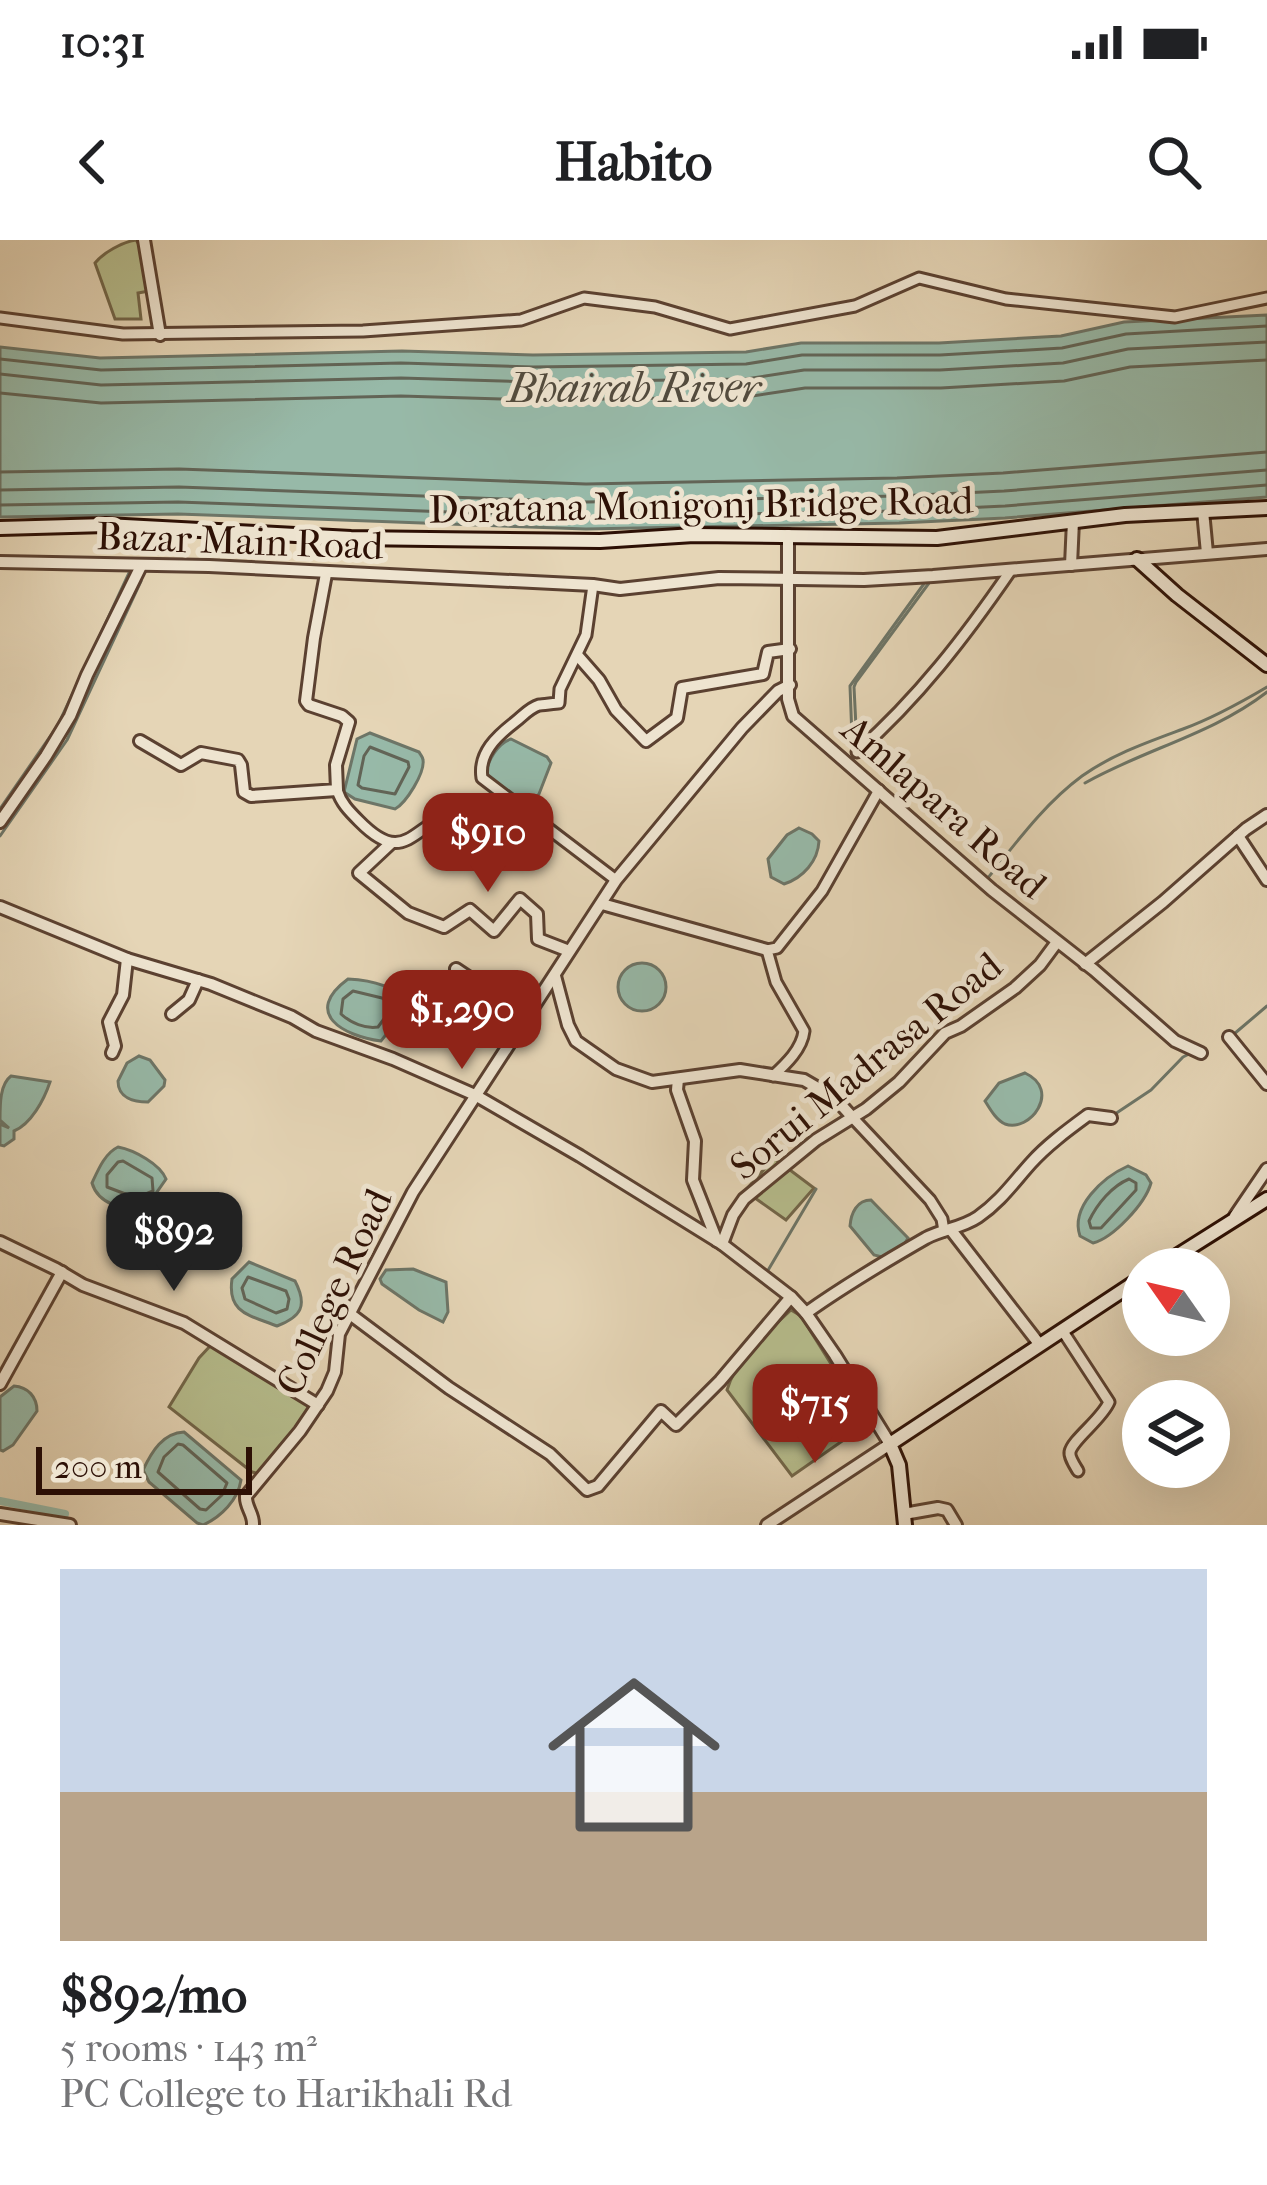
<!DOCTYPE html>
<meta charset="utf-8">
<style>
:root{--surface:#fff;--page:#f6f6f6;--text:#202124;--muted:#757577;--line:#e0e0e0;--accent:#8f2418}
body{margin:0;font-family:"IM FELL French Canon",serif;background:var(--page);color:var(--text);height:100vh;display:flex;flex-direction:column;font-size:45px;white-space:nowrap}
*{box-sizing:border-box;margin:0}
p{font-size:39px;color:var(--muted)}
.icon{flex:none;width:66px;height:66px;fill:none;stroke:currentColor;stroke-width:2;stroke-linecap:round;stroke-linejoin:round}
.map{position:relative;height:1285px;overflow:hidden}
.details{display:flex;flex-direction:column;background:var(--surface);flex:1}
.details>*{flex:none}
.needle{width:78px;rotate:304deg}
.tools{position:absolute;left:1122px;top:1008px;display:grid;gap:24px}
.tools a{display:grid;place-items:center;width:108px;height:108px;border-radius:50%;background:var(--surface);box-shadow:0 12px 48px #0002;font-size:60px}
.scale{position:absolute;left:36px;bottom:30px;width:216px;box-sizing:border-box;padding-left:12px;border:6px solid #2d1005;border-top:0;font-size:33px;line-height:42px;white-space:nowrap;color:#2d1005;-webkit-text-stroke:9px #eee4d0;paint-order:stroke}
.price{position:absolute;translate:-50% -102px;padding:0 27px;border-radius:24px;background:var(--accent);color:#fff;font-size:39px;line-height:78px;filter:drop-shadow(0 3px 6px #0008)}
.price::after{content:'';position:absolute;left:50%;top:72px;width:36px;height:27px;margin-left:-18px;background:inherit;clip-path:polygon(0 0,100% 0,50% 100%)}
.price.selected{background:#222;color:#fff}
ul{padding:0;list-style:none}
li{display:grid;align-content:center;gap:24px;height:636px;padding:0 60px}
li+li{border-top:3px solid var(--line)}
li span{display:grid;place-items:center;height:372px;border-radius:0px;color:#555}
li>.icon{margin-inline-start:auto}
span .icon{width:216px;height:216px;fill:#fffc;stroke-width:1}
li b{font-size:51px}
.status{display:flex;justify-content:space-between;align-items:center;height:84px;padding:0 60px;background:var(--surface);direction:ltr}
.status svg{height:33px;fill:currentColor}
header{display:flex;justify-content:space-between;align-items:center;height:156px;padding:0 60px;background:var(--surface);font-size:54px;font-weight:800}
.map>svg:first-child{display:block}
</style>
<div class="status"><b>10:31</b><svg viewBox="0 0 49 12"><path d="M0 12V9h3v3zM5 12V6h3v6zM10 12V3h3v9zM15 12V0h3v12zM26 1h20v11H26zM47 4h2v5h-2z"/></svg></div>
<header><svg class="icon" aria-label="back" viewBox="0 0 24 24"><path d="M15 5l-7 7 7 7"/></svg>Habito<svg class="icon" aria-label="search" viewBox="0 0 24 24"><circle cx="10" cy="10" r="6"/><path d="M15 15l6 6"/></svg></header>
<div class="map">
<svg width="1267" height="1285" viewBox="0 0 1267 1285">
<rect width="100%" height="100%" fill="#e5d5b6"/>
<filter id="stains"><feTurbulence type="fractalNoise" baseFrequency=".00167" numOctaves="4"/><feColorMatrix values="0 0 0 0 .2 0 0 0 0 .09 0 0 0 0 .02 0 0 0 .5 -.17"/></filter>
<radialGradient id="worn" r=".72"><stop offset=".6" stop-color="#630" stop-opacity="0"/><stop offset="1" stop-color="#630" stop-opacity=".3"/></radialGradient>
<g fill="#b6bd8d" stroke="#726649" stroke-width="3">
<path d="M136 0 139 4 149 51 138 53 141 79H115L95 23C103 13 122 2 136 0Z"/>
<path d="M774 918 814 948 786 980 745 951Z"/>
<path d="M791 1070 801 1076 868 1183 792 1236 727 1150C736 1119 767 1092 791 1070Z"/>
<path d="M212 1104 312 1167 261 1234 252 1232 169 1167 199 1118Z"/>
</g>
<g fill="#97b9a8" stroke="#6d7567" stroke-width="3">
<path d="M1267 75V257L1005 278 899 283 586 289 178 274 0 277V107L100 118 402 111 533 115 746 112 801 103H939L1061 96 1124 82Z"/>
<path d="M370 493 419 512C420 514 423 517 423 520 425 533 406 563 395 569L355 559 344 552 357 499Z"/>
<path d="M511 499 547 517 551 523 539 554 527 565 486 535C487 521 498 503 511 499Z"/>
<path d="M799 588 812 594 819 601C818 621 803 638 784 644L771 637 768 619 787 595Z"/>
<circle cx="642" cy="747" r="24"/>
<path d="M348 739C369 740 393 745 405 761L400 777 381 801C343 796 302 773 348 739Z"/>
<path d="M139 816 150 820 165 840 164 846 148 862C134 862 118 858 118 841L127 823Z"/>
<path d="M1025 833C1062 850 1030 893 1005 884 996 880 990 869 985 861L999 843Z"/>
<path d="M11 836 50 842C44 860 31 884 14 891V899L4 906 0 905V884L9 888 0 880C0 864 0 844 11 836Z"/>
<path d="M118 907C134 910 160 924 166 939L145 969C124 971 98 964 92 943 98 930 105 913 118 907Z"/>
<path d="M1128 926 1146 935 1151 943C1145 964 1113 998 1093 1003L1080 996C1070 967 1103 937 1128 926Z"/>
<path d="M871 960 908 998 901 1010 886 1018 874 1015 850 986C851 973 857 960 871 960Z"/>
<path d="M249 1022 295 1041C308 1066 301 1077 277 1086 249 1075 227 1073 232 1039Z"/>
<path d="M413 1029 446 1042 448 1072 443 1082 419 1070 382 1044 380 1039 386 1030Z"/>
<path d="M14 1146C28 1147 37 1157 37 1171L13 1205 3 1211 0 1210V1157Z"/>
<path d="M184 1192 241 1240C238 1260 221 1277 203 1285L197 1283 149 1242 143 1230C152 1211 163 1193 184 1192Z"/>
</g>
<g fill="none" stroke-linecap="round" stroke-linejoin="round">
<g stroke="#626456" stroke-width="3">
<path d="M0 119 101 130 401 123 533 127 746 124 802 115H940L1062 108 1126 94 1267 86"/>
<path d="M0 134 101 145 401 138 533 142 746 139 804 130H940L1063 123 1128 109 1267 102"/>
<path d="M0 153 101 163 401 156 533 160 746 157 805 148H941L1064 141 1130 127 1267 120"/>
<path d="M0 232 179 229 586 244 897 238 1003 233 1267 212"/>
<path d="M0 250 179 247 586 262 898 256 1004 251 1267 230"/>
<path d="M0 265 178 262 586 277 898 271 1005 266 1267 245"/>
<path d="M370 507 408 522 409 527 395 554 362 548 358 545 364 516Z"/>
<path d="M353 751 382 758 390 763 389 772 378 787C365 789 351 783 341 774L343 759Z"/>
<path d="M123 921 152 938 153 951 136 958 107 947V935L118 922Z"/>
<path d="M1129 939 1136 943V950L1101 988H1091L1089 981C1097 964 1112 946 1129 939Z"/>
<path d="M248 1037 286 1051 289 1059 287 1069 276 1073 245 1059 242 1048Z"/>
<path d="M178 1204 183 1205 227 1243 222 1255 206 1270 200 1269 158 1232 164 1217Z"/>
</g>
<g stroke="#6d7567" stroke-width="3">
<path d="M89 419 129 333"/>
<path d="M857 507 854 447 856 442 929 343"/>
<path d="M853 523 850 446 926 341"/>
<path d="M1085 543C1145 509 1213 494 1267 452"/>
<path d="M0 569 58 485 80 438"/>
<path d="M0 596 67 500 141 341"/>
<path d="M987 639C1016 603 1044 564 1082 536 1113 514 1148 502 1183 489 1213 478 1240 463 1267 447"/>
<path d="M1234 794 1267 766"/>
<path d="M1112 876 1151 850 1183 817 1193 812"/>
<path d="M767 1032 816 949"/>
</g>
<path stroke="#97b9a8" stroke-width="8" d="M0 1261 65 1274"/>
<defs>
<g id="minor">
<path d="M0 78 123 94 363 91 521 80 584 58 655 67 730 89 855 66 919 38 1006 59 1175 77 1267 58"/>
<path d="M593 345 586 395 560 449 559 463C557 463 541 465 539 465 529 468 523 476 515 482 497 496 478 513 482 538L616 640"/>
<path d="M857 512C918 458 965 397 1011 330"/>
<path d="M337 550C341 563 349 571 359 581 409 632 413 577 461 574 472 574 487 579 497 583L511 561"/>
<path d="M773 836C786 824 802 809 804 791L776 742 767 710 777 708 822 651 879 550"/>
<path d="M853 878 930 960 942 979 944 991"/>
<path d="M1062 1090 1109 1162C1102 1179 1072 1200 1070 1212 1069 1217 1075 1226 1078 1231"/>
</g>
<g id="tertiary">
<path d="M144 0 160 95"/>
<path d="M1203 271 1207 313"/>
<path d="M788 295V459L793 476 992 650 1094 730 1175 801 1201 813"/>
<path d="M0 322 209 326 593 345 620 349 719 338 864 340 933 336 1267 309"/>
<path d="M1071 325 1073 281"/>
<path d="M578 416 599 440 616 470 646 501 677 478 682 448 763 434 768 412 790 409"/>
<path d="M140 501 181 525 201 513 238 520 241 525 244 552 251 556 337 550 336 525 349 482 342 476 309 465 306 461 314 398 326 334"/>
<path d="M0 582 46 516 70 476 87 435 141 326"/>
<path d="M1238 596 1267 640"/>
<path d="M391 603 359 633 408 673 444 687 470 670 494 691 520 659 537 674 538 699 569 711"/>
<path d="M602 664 767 710"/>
<path d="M0 667 127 719 211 744 292 777 316 791 393 819 475 855 580 916 722 1004 791 1057 806 1073 835 1115 890 1204 767 1285"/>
<path d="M1085 724 1163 662 1246 589 1267 575"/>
<path d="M456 729 526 776"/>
<path d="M555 736 568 785 576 801 616 829 652 842 740 830 804 840 835 858 853 878"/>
<path d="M172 774 189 760 198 740"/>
<path d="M1229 797 1267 844"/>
<path d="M112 813 115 806 109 782 123 755 127 719"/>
<path d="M678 839 677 850 695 901 693 940 717 1001"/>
<path d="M1235 976 1267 929"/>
<path d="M951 990 1040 1105"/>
<path d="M0 1002 56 1029 83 1045 184 1083 318 1165"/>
<path d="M722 1004 733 975 744 959 816 900 866 869 899 842 945 793 961 786 1015 748 1040 725 1057 702"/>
<path d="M806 1073C844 1046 886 1021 926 998 943 989 962 988 978 977 1000 962 1013 943 1031 923 1047 905 1069 889 1088 875L1111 878"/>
<path d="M350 1074 449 1148 550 1214 587 1250 598 1246 661 1171 676 1185 720 1141 791 1057"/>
<path d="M0 1144 62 1032"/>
<path d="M0 1274 70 1285"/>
<path d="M904 1274 938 1268 947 1270 956 1285"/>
<path d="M253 1285C254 1274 245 1267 246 1256L300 1191 327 1151 335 1132 339 1094 413 952 616 640 742 488 778 451 790 445"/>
</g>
<g id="secondary">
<path d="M0 288 106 285 351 298 600 301 694 295 937 298 1125 275 1267 268"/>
<path d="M1137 319 1177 355 1267 425"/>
<path d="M1156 1029 1267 959"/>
<path d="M905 1285 899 1225 890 1204 1143 1037"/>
</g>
</defs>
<use href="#minor" stroke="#5b4131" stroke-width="15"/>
<use href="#tertiary" stroke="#5b4131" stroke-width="16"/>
<use href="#secondary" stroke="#2d1005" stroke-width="18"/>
<use href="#minor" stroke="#eee4d0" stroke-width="9"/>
<use href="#tertiary" stroke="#eee4d0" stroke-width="10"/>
<use href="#secondary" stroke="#eee4d0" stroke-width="12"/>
</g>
<g text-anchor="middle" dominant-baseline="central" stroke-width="10" stroke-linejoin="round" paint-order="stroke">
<g font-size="39" fill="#2d1005" stroke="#eee4d0">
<text transform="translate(701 265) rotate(-1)">Doratana Monigonj Bridge Road</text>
<text transform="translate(240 301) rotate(2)">Bazar Main Road</text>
<text transform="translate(944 567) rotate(41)">Amlapara Road</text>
<text transform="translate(866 826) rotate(-39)">Sorui Madrasa Road</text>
<text transform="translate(334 1052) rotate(-65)">College Road</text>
</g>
<g font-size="42" font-style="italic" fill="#524b3e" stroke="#eee4d0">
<text x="634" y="148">Bhairab River</text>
</g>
</g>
<rect width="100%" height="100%" filter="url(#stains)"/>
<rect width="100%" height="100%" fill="url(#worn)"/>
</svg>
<div class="tools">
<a><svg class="needle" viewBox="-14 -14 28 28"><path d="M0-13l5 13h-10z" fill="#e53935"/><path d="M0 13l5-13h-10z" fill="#757577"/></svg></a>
<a><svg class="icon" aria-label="layers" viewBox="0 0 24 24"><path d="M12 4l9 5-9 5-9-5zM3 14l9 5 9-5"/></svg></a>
</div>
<div class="scale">200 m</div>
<b class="price" style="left:488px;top:655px">$910</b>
<b class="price" style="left:462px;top:832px">$1,290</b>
<b class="price selected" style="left:174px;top:1054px">$892</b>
<b class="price" style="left:815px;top:1226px">$715</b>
</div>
<section class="details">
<ul>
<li><span style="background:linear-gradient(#c9d6e8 60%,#b9a48a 0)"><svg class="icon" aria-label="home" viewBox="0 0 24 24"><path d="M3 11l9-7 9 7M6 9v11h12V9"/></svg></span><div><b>$892/mo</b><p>5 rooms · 143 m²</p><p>PC College to Harikhali Rd</p></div></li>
</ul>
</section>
